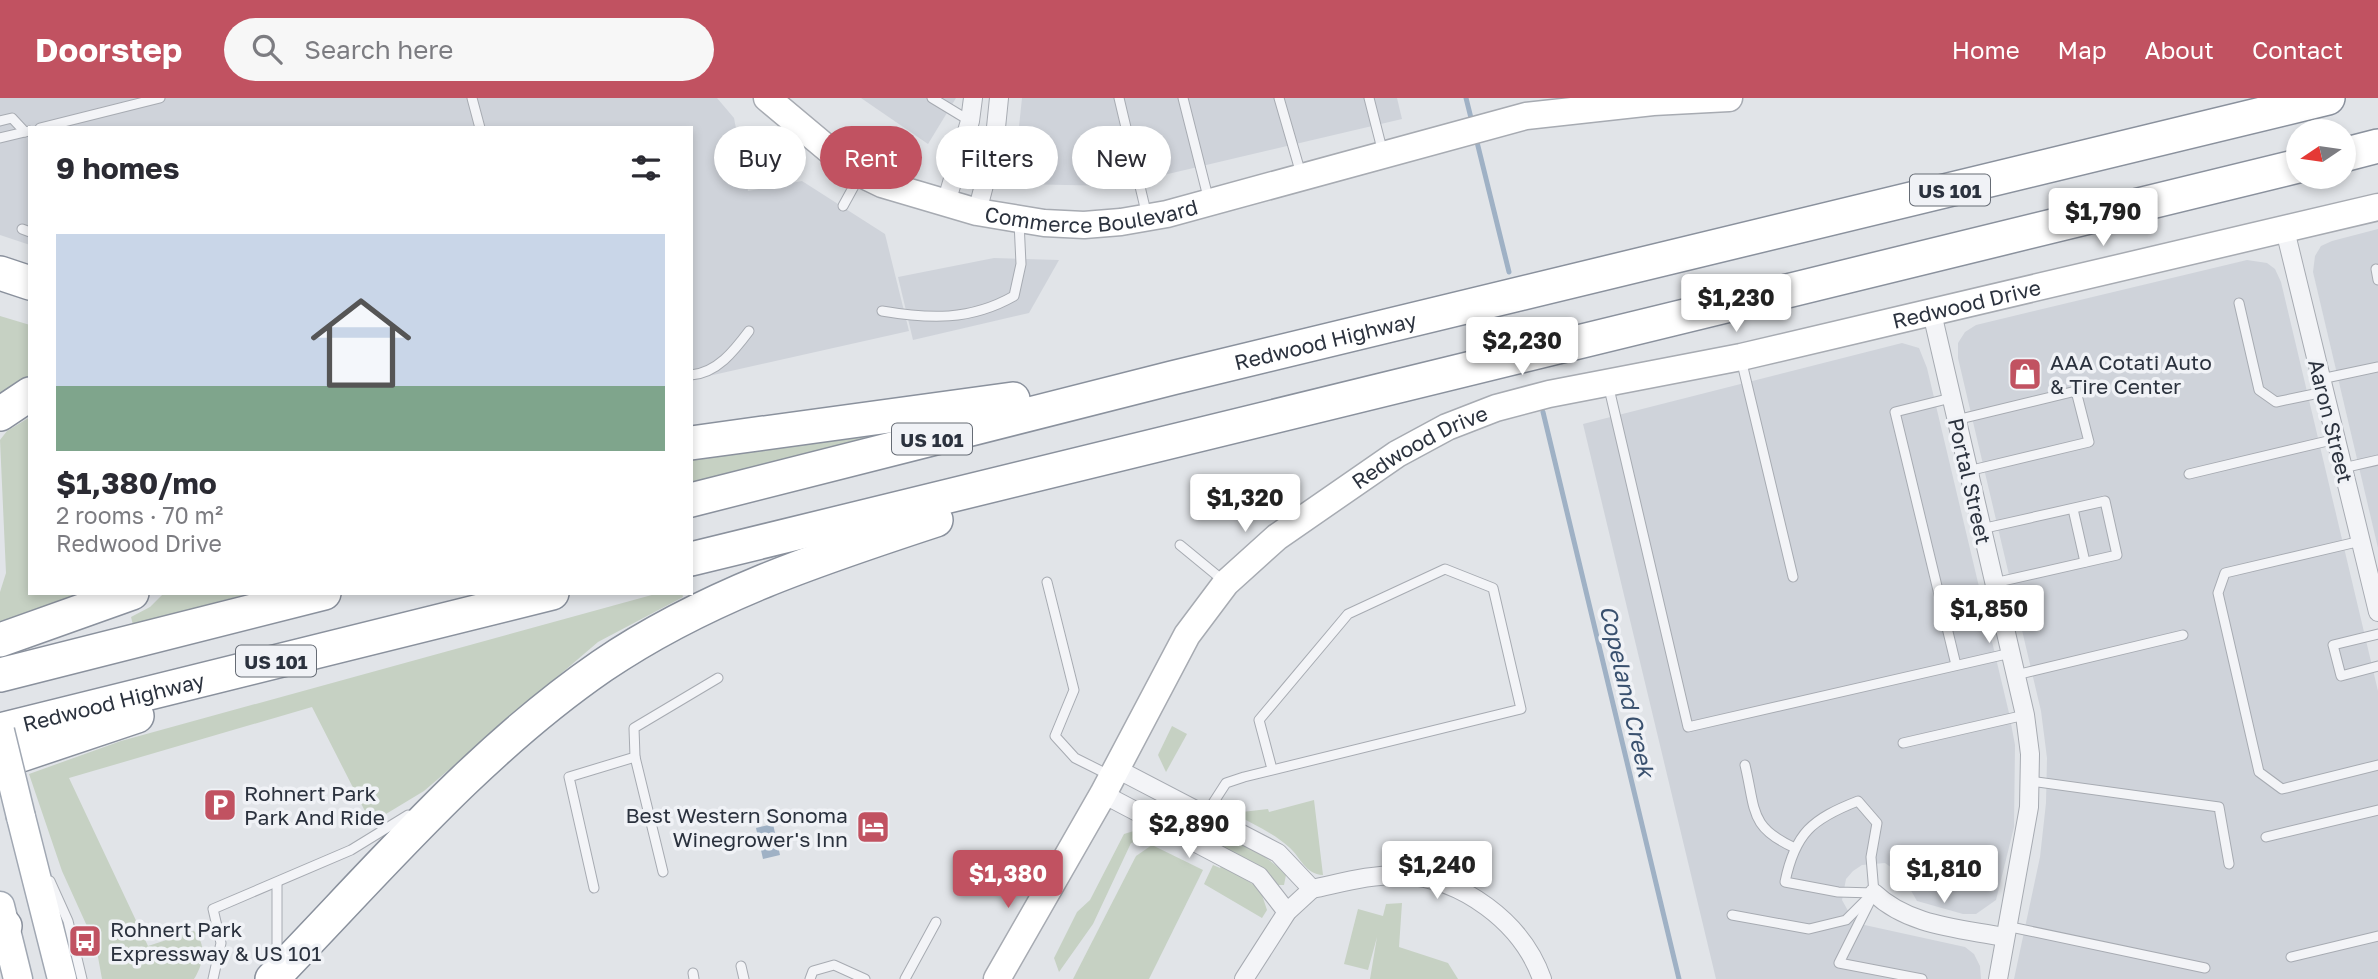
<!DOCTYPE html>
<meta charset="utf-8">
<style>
:root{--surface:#fff;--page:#f7f7f7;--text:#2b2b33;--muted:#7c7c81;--line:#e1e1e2;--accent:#c15261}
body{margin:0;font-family:"Golos Text",sans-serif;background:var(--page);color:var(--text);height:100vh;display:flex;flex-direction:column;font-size:26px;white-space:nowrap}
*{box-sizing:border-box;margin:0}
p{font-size:23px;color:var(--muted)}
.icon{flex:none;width:38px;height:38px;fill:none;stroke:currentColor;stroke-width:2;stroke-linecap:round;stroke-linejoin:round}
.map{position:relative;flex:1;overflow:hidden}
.side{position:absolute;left:28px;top:28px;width:665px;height:469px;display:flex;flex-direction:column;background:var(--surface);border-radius:0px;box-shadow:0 4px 10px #0003}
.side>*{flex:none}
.hud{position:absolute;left:714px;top:28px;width:665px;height:63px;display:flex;gap:14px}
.needle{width:46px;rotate:257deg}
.tools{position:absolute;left:2286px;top:21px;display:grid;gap:14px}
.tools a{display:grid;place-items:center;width:70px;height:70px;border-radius:50%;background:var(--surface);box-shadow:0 4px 10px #0003;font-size:35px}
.price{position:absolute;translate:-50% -60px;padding:0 16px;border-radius:7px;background:#fff;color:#222;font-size:23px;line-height:46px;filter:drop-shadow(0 2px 4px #0008)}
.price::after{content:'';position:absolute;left:50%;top:42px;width:21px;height:16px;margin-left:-10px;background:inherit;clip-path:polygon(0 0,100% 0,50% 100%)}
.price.current{background:var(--accent);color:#fff}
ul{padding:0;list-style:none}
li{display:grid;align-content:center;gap:14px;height:371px;padding:0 28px}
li+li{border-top:2px solid var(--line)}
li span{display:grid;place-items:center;height:217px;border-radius:0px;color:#555}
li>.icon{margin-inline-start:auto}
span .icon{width:126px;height:126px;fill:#fffc;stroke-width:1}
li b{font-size:30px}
h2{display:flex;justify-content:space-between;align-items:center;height:84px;padding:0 28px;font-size:30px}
.tag{padding:0 24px;border-radius:32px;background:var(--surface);box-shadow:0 4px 10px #0003;font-size:24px;line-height:63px}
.tag.current{background:var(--accent);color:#fff}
header{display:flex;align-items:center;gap:42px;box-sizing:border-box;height:98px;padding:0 35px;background:var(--accent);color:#fff}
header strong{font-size:33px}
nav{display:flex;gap:38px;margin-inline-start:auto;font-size:24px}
.search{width:490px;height:63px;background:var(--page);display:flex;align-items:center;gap:18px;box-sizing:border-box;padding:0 24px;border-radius:38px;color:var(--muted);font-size:26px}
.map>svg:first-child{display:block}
</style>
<header>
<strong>Doorstep</strong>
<div class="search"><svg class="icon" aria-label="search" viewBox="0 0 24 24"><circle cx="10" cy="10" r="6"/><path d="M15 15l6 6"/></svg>Search here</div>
<nav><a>Home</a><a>Map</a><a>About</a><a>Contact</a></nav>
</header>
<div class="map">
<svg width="2378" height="881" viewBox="0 0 2378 881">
<rect width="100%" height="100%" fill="#e1e4e8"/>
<g fill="#cfd3da">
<path d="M0 0H717L734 20 748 93 802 83 885 136 909 233 691 282V30H30V147L0 137Z"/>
<path d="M861 0H956L928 46Z"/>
<path d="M1022 0H1397L1402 21 1117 88 1013 86Z"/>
<path d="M2378 131V450L2313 174 2315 158 2321 148 2332 143Z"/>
<path d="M994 160 1059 162 1029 215 913 242 898 179Z"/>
<path d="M2247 162 2267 165 2275 171 2281 184 2378 593V881H2014L2040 759 2046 705 2047 660 2041 613 1958 260V245L1965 234 1976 227Z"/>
<path d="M1902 245 1919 250 1927 270 2009 615 2015 647 2014 729 1996 802 1976 816H1963L1917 803 1902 777 1885 765 1862 767 1853 773 1846 781 1842 802 1852 820 1860 826 1965 849 1974 856 1980 868 1981 881H1716L1583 326Z"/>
</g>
<g fill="#c6d1c3">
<path d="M0 218 30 227V278L0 295Z"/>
<path d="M30 319V495H82L0 528V494L6 475 0 342 7 333Z"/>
<path d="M910 332 691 385V358Z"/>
<path d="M164 495H251L133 527 131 519 150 509Z"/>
<path d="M659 495H682L683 499 598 544 424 693 371 725 312 609 69 680 148 848 194 833C207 847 204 865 194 881H102L96 848 62 773 29 676 121 643Z"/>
<path d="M1172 628 1187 636 1166 674 1158 657Z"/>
<path d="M1314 702 1323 777C1305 776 1301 760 1290 750 1274 735 1252 726 1233 715L1268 711 1269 714Z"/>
<path d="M1213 731C1240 744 1265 755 1286 777L1284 787H1275L1208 743Z"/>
<path d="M1137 732 1150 738 1148 746 1141 742 1131 745 1093 826 1059 874 1054 860 1077 814 1090 802 1124 736Z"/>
<path d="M1152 747 1203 772 1149 881H1073L1136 758Z"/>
<path d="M1222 766 1260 791 1267 812 1262 820 1204 786 1213 767 1220 770Z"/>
<path d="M1402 805 1399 849 1448 865 1458 881H1370L1377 839 1368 872 1344 866 1358 811 1383 818 1386 806Z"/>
</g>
<path fill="#9fb1c5" d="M773 726 780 757 763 761 756 730Z"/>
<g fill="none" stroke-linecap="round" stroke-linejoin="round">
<g stroke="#9fb1c5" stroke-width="5">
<path d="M1466 0 1472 24"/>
<path d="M1476 40 1509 174"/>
<path d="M1543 314 1679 881"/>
</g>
<defs>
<g id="lane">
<path d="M472 0 480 30"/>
<path d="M932 0 970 23"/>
<path d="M1119 0 1147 118"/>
<path d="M1183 0 1209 103"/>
<path d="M1279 0 1301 76"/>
<path d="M1369 0 1383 55"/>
<path d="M0 23 12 20 25 34"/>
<path d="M40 30 160 0"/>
<path d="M0 40 29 33"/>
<path d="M843 108 860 77"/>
<path d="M22 131 30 134"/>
<path d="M2376 171 2378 182"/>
<path d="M2239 205 2259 292 2276 304 2324 294"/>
<path d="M882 213C929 221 970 223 1014 198L1021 166 1019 124"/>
<path d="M1741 261 1793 479"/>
<path d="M691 277C717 275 734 253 749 233"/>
<path d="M2321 281 2378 269"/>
<path d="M1608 286 1688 629 2011 555"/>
<path d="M1951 300 1895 314 1956 567"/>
<path d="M1956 322 2076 293 2089 344 1968 373"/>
<path d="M2343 370 2378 362"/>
<path d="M2189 376 2336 341"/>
<path d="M2073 411 2085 464"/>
<path d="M1981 431 2105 403 2117 457 1994 485"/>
<path d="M2361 443 2225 475 2218 495 2259 674 2282 691 2378 667"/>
<path d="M1180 447 1225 484"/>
<path d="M1047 484 1074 592 1055 638 1075 660 1109 677"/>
<path d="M2378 536 2333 547 2341 578 2378 568"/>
<path d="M2016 577 2183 537"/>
<path d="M1903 645 2025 617"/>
<path d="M635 659 663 774"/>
<path d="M1745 667C1756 713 1749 729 1795 750"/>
<path d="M2030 683 2219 709 2229 766"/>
<path d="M1858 703 1877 725 1871 759 1874 795 1838 794 1785 784C1795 735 1812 721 1858 703Z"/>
<path d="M1206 716 1226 685 1244 679 1521 611 1493 490 1445 471 1348 516 1259 622 1272 671"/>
<path d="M2266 739 2378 712"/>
<path d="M50 783 68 823 82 881"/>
<path d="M277 785V860"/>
<path d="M594 790 569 679 635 659 634 630 718 580"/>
<path d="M1874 795 1839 865 1922 881"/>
<path d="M1732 817 1809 831 1846 822 1867 801"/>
<path d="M2006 828 2205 870"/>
<path d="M2291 859 2378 838"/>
<path d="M741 868 744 881"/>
<path d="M693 875 694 881"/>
<path d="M213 881 221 845 213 811 351 752 408 717"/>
<path d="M810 881 813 873 834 867 865 881"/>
<path d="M905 881 936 824"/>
</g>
<g id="street">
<path d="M946 105 970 23 973 0"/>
<path d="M977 114 994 49 999 0"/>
<path d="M2285 132 2378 514"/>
<path d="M1932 215 2025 617 2030 656 2029 709 1998 881"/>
<path d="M1115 670 1278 755 1312 791"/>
<path d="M1103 696 1259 778 1287 814"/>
<path d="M1312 791C1341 785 1372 776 1402 777 1462 780 1522 824 1542 881"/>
<path d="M1874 795C1909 828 1958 830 2004 839"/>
<path d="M1244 881 1287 814 1312 791"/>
</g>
<g id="secondary">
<path id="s1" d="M767 0 853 72 882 86 977 114 1044 125 1084 127 1121 124 1167 116 1526 18 1653 4 1729 0"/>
<path id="s2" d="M997 881 1103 696 1187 537 1226 485 1277 439 1397 356 1447 329 1496 310 1549 296 1741 259 2378 109"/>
</g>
<g id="primary">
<path d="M21 719 62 881"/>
<path d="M0 808 18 881"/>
</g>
<g id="highway">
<path d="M2343 57 2378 48"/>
<path d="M0 175 30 185"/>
<path d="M0 316 30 296"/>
<path d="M691 345 1013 301"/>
<path id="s3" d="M691 402 1172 280 2328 0"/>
<path d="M691 461 2298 68"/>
<path d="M0 542 132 495"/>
<path d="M0 577 324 495"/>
<path id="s4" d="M0 632 552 495"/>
<path d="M0 664 137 618"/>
<path d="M0 842 5 828"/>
<path d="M272 881C377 773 477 654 602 568 705 498 820 460 936 422"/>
</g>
</defs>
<use href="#lane" stroke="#a7abb2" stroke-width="11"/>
<use href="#street" stroke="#a7abb2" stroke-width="20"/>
<use href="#secondary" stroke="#a7abb2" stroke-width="29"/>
<use href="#primary" stroke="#a1a8b3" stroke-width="31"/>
<use href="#highway" stroke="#8a919d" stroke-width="36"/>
<use href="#lane" stroke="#f3f4f7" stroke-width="9"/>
<use href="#street" stroke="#f3f4f7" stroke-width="18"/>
<use href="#secondary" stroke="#fff" stroke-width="26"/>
<use href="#primary" stroke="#fff" stroke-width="28"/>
<use href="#highway" stroke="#fff" stroke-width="33"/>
<defs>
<path id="primary-bridge" d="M0 633 21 719"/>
</defs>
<use href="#primary-bridge" stroke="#a1a8b3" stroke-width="31" stroke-linecap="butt"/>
<use href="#primary-bridge" stroke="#fff" stroke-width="28"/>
</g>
<defs>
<symbol id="shop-square" viewBox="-11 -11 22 22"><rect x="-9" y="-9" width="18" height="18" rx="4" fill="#c15261" stroke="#f0f2f6"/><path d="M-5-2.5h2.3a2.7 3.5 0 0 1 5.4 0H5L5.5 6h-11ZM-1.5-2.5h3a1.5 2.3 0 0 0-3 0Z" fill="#fff"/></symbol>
<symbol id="parking-square" viewBox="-11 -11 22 22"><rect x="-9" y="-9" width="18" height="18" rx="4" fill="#c15261" stroke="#f0f2f6"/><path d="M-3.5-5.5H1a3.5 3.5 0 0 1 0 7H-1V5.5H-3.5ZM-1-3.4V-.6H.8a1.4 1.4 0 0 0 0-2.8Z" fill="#fff"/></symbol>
<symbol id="hotel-square" viewBox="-11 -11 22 22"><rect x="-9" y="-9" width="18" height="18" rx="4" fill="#c15261" stroke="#f0f2f6"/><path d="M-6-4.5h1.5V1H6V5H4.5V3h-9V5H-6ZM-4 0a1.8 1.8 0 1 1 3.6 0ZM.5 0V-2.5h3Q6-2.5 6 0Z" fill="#fff"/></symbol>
<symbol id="bus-square" viewBox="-11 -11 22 22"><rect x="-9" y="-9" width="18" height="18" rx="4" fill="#c15261" stroke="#f0f2f6"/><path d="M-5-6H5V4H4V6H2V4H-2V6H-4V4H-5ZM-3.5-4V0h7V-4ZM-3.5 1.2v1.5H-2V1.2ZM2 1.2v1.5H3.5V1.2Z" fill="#fff"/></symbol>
</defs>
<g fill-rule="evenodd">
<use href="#shop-square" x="2006" y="257" width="38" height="38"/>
<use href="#parking-square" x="201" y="688" width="38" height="38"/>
<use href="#hotel-square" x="854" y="710" width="38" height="38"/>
<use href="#bus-square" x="66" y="824" width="38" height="38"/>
</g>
<g text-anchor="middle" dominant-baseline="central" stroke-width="7" stroke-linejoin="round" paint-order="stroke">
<g fill="#f0f2f6" stroke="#666c75" stroke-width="2">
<rect x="1910" y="76.5" width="80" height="31" rx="5"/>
<rect x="892" y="325.5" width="80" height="31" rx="5"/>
<rect x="236" y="547.5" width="80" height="31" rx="5"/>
</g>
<g font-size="19" font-weight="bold" fill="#2b323e">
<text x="1950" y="92">US 101</text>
<text x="932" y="341">US 101</text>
<text x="276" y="563">US 101</text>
</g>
<g font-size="21" fill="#2b323e" stroke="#f0f2f6">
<text stroke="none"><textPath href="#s1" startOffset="359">Commerce Boulevard</textPath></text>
<text stroke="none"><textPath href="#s2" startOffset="1264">Redwood Drive</textPath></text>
<text stroke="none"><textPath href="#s3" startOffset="654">Redwood Highway</textPath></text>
<text transform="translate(2331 323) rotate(76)">Aaron Street</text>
<text stroke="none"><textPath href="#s2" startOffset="696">Redwood Drive</textPath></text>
<text transform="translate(1970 383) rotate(77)">Portal Street</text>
<text stroke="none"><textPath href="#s4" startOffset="117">Redwood Highway</textPath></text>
</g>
<g font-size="21" fill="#2b323e" stroke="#f0f2f6" text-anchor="start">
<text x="2050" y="264">AAA Cotati Auto<tspan x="2050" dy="24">&amp; Tire Center</tspan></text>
<text x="244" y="695">Rohnert Park<tspan x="244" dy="24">Park And Ride</tspan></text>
<text x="848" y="717" text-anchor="end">Best Western Sonoma<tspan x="848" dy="24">Winegrower's Inn</tspan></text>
<text x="110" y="831">Rohnert Park<tspan x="110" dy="24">Expressway &amp; US 101</tspan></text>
</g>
<g font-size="23" font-style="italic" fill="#39506e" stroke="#f0f2f6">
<text transform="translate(1628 593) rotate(77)">Copeland Creek</text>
</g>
</g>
</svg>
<div class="tools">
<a><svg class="needle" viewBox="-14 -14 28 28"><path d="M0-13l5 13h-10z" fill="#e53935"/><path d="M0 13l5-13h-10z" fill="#7c7c81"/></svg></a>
</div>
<b class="price" style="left:2103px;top:150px">$1,790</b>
<b class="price" style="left:1736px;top:236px">$1,230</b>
<b class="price" style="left:1522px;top:279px">$2,230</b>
<b class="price" style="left:1245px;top:436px">$1,320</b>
<b class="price" style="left:1989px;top:547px">$1,850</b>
<b class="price" style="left:1189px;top:762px">$2,890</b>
<b class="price" style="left:1437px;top:803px">$1,240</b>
<b class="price" style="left:1944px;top:807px">$1,810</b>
<b class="price current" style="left:1008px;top:812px">$1,380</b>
<div class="hud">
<a class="tag">Buy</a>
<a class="tag current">Rent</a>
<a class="tag">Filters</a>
<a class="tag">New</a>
</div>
<section class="side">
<h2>9 homes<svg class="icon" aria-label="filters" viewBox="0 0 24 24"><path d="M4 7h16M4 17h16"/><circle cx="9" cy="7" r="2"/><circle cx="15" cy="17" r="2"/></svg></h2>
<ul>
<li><span style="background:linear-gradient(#c9d6e8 70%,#7fa58c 0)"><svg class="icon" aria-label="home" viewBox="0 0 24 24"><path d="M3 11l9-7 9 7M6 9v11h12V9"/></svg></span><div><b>$1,380/mo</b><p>2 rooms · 70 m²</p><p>Redwood Drive</p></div></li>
</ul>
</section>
</div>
